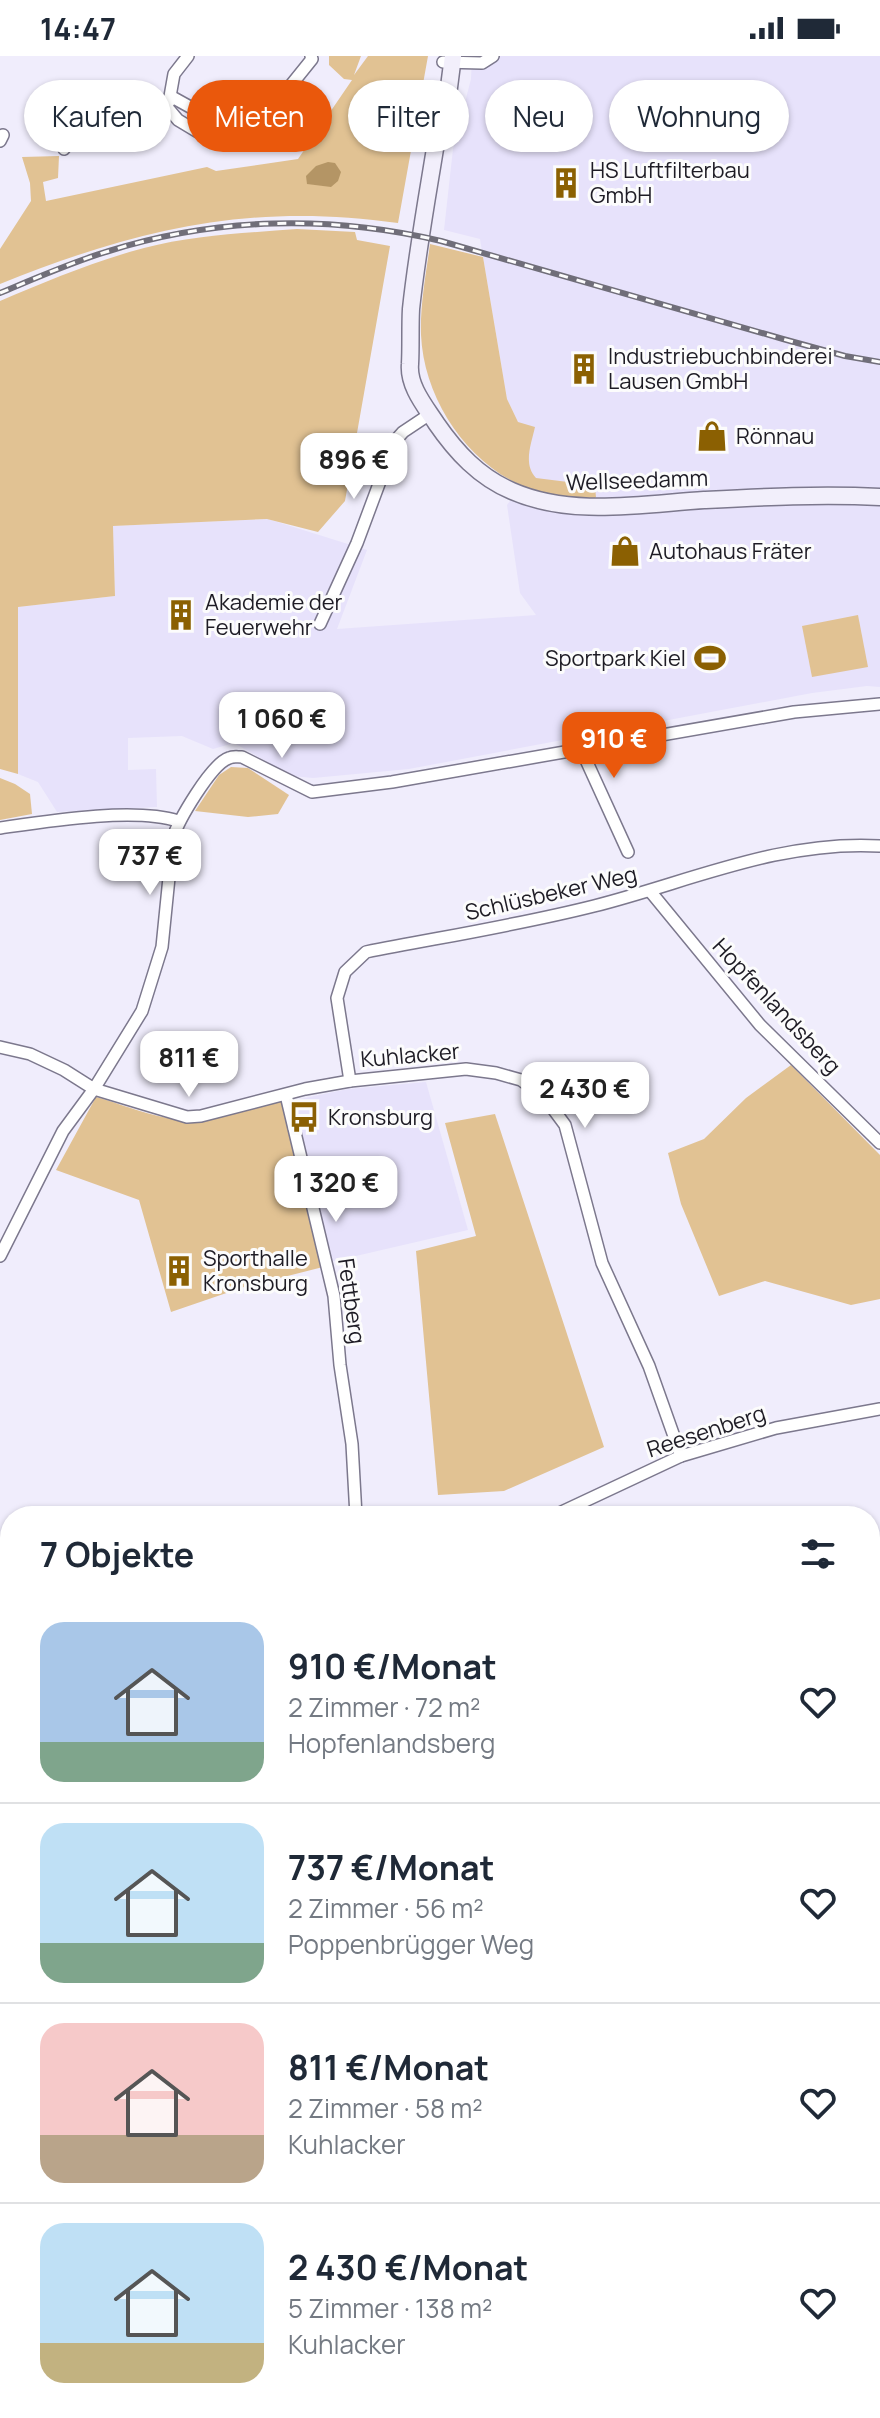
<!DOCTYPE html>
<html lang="de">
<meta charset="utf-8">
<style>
:root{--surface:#fff;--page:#f6f6f7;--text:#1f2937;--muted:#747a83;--line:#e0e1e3;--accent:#ea580c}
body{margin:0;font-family:Manrope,sans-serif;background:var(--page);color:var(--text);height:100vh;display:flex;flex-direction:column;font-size:30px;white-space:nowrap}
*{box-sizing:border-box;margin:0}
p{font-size:26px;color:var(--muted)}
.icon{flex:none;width:44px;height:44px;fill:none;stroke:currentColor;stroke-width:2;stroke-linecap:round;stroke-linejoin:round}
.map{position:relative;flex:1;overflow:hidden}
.drawer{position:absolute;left:0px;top:1450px;width:880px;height:912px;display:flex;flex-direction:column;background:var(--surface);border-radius:32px 32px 0 0;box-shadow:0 2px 6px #0004}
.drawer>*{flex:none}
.banner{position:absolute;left:24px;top:24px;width:832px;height:72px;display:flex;gap:16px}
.price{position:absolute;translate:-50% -68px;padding:0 18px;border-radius:16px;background:#fff;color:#222;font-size:26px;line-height:52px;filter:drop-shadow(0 2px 4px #0008)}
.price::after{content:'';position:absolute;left:50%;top:48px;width:24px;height:18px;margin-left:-12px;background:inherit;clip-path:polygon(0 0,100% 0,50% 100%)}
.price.current{background:var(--accent);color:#fff}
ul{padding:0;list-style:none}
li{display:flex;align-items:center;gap:24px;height:200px;padding:0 40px}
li+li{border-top:2px solid var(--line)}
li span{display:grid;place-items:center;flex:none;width:224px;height:160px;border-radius:24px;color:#555}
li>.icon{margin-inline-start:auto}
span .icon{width:96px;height:96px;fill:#fffc;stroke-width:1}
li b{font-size:34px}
h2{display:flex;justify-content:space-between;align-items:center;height:96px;padding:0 40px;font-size:34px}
.chip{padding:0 28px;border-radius:36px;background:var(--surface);box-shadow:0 2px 6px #0004;font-size:28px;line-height:72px}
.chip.current{background:var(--accent);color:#fff}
.status{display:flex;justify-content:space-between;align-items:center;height:56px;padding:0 40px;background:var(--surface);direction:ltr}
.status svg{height:22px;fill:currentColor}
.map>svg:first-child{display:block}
</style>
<div class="status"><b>14:47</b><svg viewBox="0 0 49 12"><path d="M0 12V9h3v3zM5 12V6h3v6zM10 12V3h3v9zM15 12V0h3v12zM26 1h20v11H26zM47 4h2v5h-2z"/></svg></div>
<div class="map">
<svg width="880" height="2362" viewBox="0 0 880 2362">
<rect width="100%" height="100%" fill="#f0edfc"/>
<g fill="#e7e2fb">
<path d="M472 0H880V631L867 630 812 637 409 713 313 722 292 720 234 687 213 693 182 680 128 682V714L156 713 157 751 57 756 38 726 18 718V551L115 540 113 470 268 463 367 494 337 573 536 559 520 537 507 449 522 429 518 366 507 343 480 183 444 174 453 93 471 23Z"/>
<path d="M426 1026 468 1174 330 1206 291 1045 348 1033Z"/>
<path d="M880 1992V2176L870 2180V1995Z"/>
</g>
<g fill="#e1c293">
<path d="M329 0H361L354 19 368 0H428L398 167C251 146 136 173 0 228V193L31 145 30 127 22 101 59 100 58 122 43 126 46 145 207 111 216 115 298 103 352 24 344 23 329 9Z"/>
<path d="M297 173 355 176 357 184 390 190 345 445 318 476 267 463 113 470 115 540 18 551V718L0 713V245C47 225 95 205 144 192 194 179 247 177 297 173Z"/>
<path d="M430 188 483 201 507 343 518 366 535 371C531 389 523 408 536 422L592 429 595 431 596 441 593 444C571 442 549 441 527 432 467 408 424 343 421 279 420 249 426 218 430 188Z"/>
<path d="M858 559 868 611 812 621 802 570Z"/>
<path d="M231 711 248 712 289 739 278 758 248 761 195 755 219 719Z"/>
<path d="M0 722 15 728 30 738 32 758 0 764Z"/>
<path d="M791 1009 880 1099V1243L851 1249 765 1225 719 1240 681 1148 668 1097 704 1083 746 1042Z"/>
<path d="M96 1041C125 1049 158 1064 188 1064 219 1064 252 1052 282 1045L323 1211 244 1231 171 1256 139 1144 56 1114Z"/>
<path d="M495 1058 604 1391 504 1435 438 1439 416 1195 476 1180 445 1067Z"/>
<path d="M880 1942V1992L870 1995V1946Z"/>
<path d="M470 2352H689L692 2362H474Z"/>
</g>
<path fill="#b49565" d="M328 106 335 107 341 116 338 125 331 131 307 128 306 120 316 110Z"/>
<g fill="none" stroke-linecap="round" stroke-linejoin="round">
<defs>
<g id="street">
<path d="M443 6 482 7 493 0"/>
<path d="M172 41 210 62 216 50 265 51 279 44 312 3 311 0"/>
<path d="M169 46 174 18 188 0"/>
<path d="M0 85 3 79"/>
<path d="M64 93 79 71 97 65 118 68 137 65 167 51 178 64 198 76 205 74 210 62"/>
<path d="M320 568 357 487 395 385 403 376 430 358"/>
<path d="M581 693 628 796"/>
<path d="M0 772C48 765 134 751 178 765"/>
<path d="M650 835 760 969 880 1087"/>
<path d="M0 991 30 998 64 1014 94 1033 187 1061 201 1060 305 1033 350 1025 466 1013 496 1017 521 1024 545 1042 565 1069 602 1207 649 1310 681 1400"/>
<path d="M350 1025 337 942 345 916 366 896C442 881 519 869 594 850 689 826 779 784 880 790"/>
<path d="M286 1039 334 1240 340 1309 352 1388 356 1460"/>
<path d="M0 1200 63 1075 94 1033 142 955 162 891 173 782C178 765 211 708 229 702 233 700 237 701 242 701L312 736 392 726 794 656 880 648"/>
<path d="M553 1460 681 1400 776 1372 880 1353"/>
<path d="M0 1496 10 1498"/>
<path d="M870 1575 880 1562"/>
<path d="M870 1738 880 1734"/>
<path d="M0 1916 10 1912"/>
<path d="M0 2159 10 2154"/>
<path d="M267 2352 278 2362"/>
<path d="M862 2362 880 2356"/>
</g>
<g id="secondary">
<path d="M453 0 448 39 441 55C431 121 418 187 411 253 410 272 411 290 410 308 408 330 425 350 436 367 456 396 479 421 512 435 571 461 642 448 704 444 763 441 821 438 880 441"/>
<path d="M0 2099 10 2112"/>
<path d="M870 2194 880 2191"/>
<path d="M805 2352 808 2362"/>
</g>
<path id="primary" d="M0 2128 10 2125"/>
<g id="highway">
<path d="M870 1908 880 1903"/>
<path d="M870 1929 880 1924"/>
</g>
</defs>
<use href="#street" stroke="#7c788d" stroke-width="14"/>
<use href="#secondary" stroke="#7c788d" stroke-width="19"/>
<use href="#primary" stroke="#948eab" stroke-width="21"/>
<use href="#highway" stroke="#948eab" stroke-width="23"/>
<use href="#street" stroke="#fff" stroke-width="11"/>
<use href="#secondary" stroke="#f2effb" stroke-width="16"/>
<use href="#primary" stroke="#e5e0f8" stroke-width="18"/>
<use href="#highway" stroke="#d3cbf3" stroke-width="20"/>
<defs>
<path id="rail" d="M0 237C36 222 72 206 109 195 217 161 331 159 441 185L783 283 845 300 880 306"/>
</defs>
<use href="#rail" stroke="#706e79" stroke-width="6"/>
<use href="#rail" stroke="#fcfcfc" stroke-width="3" stroke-dasharray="9" stroke-linecap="butt"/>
</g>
<defs>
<symbol id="building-bare" viewBox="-9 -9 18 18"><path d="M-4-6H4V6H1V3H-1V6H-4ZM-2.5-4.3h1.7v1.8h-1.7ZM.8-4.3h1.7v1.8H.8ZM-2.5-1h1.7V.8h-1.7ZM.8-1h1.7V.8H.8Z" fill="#8b6002" stroke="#fcfcfc" stroke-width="2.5" paint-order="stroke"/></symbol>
<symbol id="shop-bare" viewBox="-9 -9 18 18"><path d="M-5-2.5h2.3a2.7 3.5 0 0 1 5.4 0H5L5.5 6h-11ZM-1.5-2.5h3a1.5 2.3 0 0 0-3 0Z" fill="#8b6002" stroke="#fcfcfc" stroke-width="2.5" paint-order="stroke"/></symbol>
<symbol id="stadium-bare" viewBox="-9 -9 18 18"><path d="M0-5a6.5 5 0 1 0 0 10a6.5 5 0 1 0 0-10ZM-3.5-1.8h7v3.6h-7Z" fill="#8b6002" stroke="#fcfcfc" stroke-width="2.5" paint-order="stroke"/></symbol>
<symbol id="bus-bare" viewBox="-9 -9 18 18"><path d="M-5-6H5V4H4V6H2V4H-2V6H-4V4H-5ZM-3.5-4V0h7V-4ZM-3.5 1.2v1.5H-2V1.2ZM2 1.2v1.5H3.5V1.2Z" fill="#8b6002" stroke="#fcfcfc" stroke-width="2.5" paint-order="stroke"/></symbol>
</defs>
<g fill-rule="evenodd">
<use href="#building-bare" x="544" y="105" width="44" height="44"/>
<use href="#building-bare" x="562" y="291" width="44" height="44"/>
<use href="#shop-bare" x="690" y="358" width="44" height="44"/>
<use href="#shop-bare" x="603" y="473" width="44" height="44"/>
<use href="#building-bare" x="159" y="537" width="44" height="44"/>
<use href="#stadium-bare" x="688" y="580" width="44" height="44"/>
<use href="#bus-bare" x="282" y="1039" width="44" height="44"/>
<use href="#building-bare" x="157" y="1193" width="44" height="44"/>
</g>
<g text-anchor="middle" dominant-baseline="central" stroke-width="6" stroke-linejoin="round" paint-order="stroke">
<g font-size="22" fill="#1e1c25" stroke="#fcfcfc" text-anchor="start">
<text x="590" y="114">HS Luftfilterbau<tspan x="590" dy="25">GmbH</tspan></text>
<text x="608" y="300">Industriebuchbinderei<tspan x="608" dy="25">Lausen GmbH</tspan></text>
<text x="736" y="380">Rönnau</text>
<text x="649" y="495">Autohaus Fräter</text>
<text x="205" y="546">Akademie der<tspan x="205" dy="25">Feuerwehr</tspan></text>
<text x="686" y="602" text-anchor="end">Sportpark Kiel</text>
<text x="328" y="1061">Kronsburg</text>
<text x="203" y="1202">Sporthalle<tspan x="203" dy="25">Kronsburg</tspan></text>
</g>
<g font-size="22" fill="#1e1c25" stroke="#fcfcfc">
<text transform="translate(637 424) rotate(-2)">Wellseedamm</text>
<text transform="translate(551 837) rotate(-13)">Schlüsbeker Weg</text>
<text transform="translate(777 950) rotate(47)">Hopfenlandsberg</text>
<text transform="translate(410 999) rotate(-5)">Kuhlacker</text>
<text transform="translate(352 1245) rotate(82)">Fettberg</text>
<text transform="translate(706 1375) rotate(-18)">Reesenberg</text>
</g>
</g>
</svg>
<b class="price" style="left:354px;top:445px">896 €</b>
<b class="price" style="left:282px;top:704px">1 060 €</b>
<b class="price current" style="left:614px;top:724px">910 €</b>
<b class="price" style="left:150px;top:841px">737 €</b>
<b class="price" style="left:189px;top:1043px">811 €</b>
<b class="price" style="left:585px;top:1074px">2 430 €</b>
<b class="price" style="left:336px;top:1168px">1 320 €</b>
<div class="banner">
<a class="chip">Kaufen</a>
<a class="chip current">Mieten</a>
<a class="chip">Filter</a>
<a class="chip">Neu</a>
<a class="chip">Wohnung</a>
</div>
<section class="drawer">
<h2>7 Objekte<svg class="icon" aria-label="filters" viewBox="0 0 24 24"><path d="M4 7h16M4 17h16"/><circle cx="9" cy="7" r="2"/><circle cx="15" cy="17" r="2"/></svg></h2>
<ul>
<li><span style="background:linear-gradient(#a9c7e8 75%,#7fa58c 0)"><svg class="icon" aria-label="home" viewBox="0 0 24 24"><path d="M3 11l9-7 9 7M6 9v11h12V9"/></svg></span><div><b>910 €/Monat</b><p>2 Zimmer · 72 m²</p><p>Hopfenlandsberg</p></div><svg class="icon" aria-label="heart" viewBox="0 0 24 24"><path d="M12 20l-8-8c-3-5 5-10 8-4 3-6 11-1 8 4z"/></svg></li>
<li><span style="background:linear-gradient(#bfe0f5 75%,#7fa58c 0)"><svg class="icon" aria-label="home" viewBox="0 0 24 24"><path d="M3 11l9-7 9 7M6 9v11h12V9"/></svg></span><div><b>737 €/Monat</b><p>2 Zimmer · 56 m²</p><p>Poppenbrügger Weg</p></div><svg class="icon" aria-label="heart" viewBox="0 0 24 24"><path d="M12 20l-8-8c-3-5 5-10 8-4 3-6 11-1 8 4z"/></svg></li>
<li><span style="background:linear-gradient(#f6c9c9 70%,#b9a48a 0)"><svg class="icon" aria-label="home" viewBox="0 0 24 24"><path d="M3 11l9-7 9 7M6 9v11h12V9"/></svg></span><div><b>811 €/Monat</b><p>2 Zimmer · 58 m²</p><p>Kuhlacker</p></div><svg class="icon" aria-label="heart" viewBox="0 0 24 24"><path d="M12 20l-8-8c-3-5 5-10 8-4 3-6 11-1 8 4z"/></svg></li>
<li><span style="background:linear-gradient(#bfe0f5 75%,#c2b280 0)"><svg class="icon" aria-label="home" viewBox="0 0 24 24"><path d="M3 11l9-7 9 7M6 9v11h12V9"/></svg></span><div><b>2 430 €/Monat</b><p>5 Zimmer · 138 m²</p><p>Kuhlacker</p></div><svg class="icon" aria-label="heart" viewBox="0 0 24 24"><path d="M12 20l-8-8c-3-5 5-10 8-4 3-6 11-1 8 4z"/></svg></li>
</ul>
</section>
</div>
